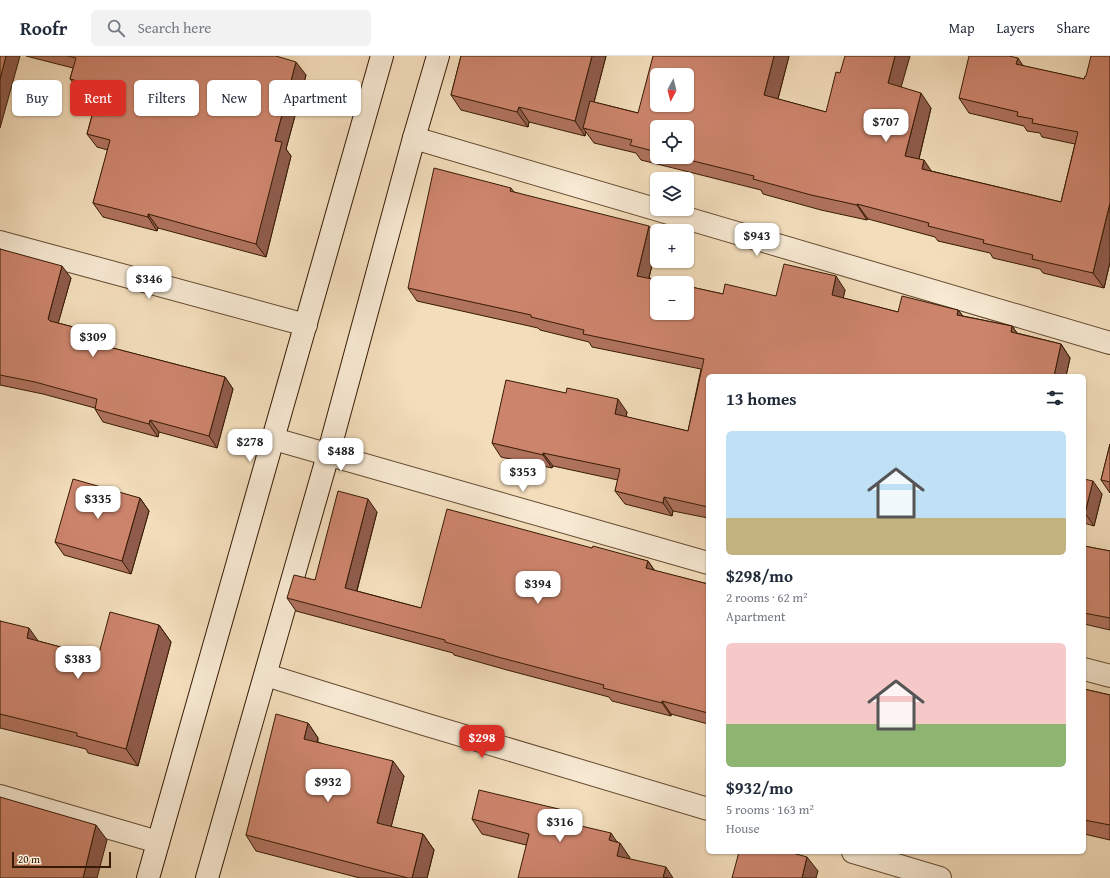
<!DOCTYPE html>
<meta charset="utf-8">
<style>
:root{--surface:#fff;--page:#f2f2f3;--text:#1f2937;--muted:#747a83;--line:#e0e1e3;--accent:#d93025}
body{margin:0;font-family:"Gentium Book Plus",serif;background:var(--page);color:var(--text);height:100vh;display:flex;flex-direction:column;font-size:15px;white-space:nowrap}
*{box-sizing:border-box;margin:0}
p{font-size:13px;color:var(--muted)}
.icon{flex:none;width:22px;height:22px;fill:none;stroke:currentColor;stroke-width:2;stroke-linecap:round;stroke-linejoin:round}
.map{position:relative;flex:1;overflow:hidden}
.details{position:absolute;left:706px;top:318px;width:380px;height:480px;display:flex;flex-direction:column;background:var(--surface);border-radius:6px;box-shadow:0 1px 3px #0004}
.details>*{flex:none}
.banner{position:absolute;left:12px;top:24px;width:380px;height:36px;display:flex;gap:8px}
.needle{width:26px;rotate:187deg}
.controls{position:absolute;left:650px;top:12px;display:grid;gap:8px}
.controls a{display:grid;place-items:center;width:44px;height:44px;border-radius:6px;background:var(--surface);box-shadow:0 1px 3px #0004;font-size:20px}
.scale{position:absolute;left:12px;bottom:10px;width:99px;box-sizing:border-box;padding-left:4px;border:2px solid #371a04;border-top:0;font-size:11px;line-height:14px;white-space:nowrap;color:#371a04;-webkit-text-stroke:3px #f7e9d3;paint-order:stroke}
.price{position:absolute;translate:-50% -34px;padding:0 9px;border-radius:8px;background:#fff;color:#222;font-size:13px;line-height:26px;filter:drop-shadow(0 1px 2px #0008)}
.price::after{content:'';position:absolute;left:50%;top:24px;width:12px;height:9px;margin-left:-6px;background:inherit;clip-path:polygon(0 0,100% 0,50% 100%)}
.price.selected{background:var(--accent);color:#fff}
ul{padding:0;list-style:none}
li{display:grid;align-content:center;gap:8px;height:212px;padding:0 20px}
li span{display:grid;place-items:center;height:124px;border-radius:6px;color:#555}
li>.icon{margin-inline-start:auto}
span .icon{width:72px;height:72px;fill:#fffc;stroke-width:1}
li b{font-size:17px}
h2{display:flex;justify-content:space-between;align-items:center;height:48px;padding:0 20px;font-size:17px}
.pill{padding:0 14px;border-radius:6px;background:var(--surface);box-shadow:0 1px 3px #0004;font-size:14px;line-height:36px}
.pill.selected{background:var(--accent);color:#fff}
header{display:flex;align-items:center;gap:24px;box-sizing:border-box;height:56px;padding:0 20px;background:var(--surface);border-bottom:1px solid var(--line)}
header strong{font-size:19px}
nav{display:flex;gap:22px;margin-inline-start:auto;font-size:14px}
.search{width:280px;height:36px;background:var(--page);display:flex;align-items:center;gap:10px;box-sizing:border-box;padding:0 14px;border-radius:6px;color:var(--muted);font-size:15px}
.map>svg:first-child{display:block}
</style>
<header>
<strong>Roofr</strong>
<div class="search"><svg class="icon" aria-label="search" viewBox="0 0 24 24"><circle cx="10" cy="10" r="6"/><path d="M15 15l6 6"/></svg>Search here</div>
<nav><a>Map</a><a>Layers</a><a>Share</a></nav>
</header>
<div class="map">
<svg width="1110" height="822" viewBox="0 0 1110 822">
<rect width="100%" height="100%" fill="#f3ddbb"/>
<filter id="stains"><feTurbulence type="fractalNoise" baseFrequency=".005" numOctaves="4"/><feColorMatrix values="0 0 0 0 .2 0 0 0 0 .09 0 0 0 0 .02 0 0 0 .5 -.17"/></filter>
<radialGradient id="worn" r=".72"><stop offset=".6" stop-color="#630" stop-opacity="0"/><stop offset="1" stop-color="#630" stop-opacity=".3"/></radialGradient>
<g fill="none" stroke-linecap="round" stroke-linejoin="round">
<defs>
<g id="street">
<path d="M414 82 1110 287"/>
<path d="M0 186 306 269"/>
<path d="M274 383 708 507"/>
<path d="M1084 613 1110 620"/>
<path d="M266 619 424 668 708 753"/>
<path d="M0 740 158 786"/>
<path d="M853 796 940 822"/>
</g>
<g id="secondary">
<path d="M148 822 382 0"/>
<path d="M207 822 328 399 414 82 438 0"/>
</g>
</defs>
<use href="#street" stroke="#664b32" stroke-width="24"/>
<use href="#secondary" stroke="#371a04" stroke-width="24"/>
<use href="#street" stroke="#f7e9d3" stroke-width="22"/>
<use href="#secondary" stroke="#f7e9d3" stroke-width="22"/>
</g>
<g fill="#af725d" stroke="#371a04" fill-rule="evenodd">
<path d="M26 0H276L306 19 286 93 291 100 266 201 158 172 157 175 103 161 93 147 108 94 97 91 87 78 97 41 80 36 70 23 73 12Z"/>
<path d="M461 0H606L594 46 638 57 789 0 778 43 826 56 901 31 931 52 919 103 931 115 1061 146 1075 88 1042 81 1040 77 1027 75 1024 70 969 57 959 42 1023 10 1084 23 1110 0V206L1104 232 1043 217 1040 213 993 202 990 197 938 185 935 181 868 163 867 164 821 154 763 138 761 134 641 104 636 97 594 87 586 76 585 80 529 66 528 71 461 54 451 39ZM657 71 687 101H657Z"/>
<path d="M511 132 514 136 657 181V189L649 222 723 238 776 240 845 234 843 242 898 256 958 254 963 260 1012 270 1017 277 1061 288 1070 302 1066 320H708V462L673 455 672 460 625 448 615 435 618 424 553 410 552 412 501 401 492 387 627 356 626 361 688 375 701 313 592 291 589 286 540 274 538 272 417 245 408 232Z"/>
<path d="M0 193 71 222 58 267 81 273 89 285V286L225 321 233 333 217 392 159 376 158 381 103 366 95 353V352L43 338 0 329Z"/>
<path d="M1110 388V437L1101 424Z"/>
<path d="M1084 423 1102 438 1094 470 1084 467Z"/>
<path d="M140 442 149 455 131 518 64 499 55 486Z"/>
<path d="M377 456 357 535 421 552 592 492 648 505 655 515 708 528V668L671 658V660L612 645 609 641 507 614 454 599 453 597 296 555 287 542 315 524Z"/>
<path d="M1084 490 1110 495V574L1084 568Z"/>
<path d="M0 565 38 585 98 601 159 569 171 586 138 710 88 697 86 693 0 672Z"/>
<path d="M1084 633 1110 639V784L1084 778Z"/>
<path d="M308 667 318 682V686L404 720 391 771 423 778 434 794 427 822H360L256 795 246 779Z"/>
<path d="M472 763 576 769 618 786 630 802 526 789 482 778Z"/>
</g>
<g fill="#8f5c4c" stroke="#371a04">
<path d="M6 0H20L0 72V23Z"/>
<path d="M592 0H606L587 73 583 72 586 76 585 80 575 65Z"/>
<path d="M774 0H789L775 54 764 39Z"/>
<path d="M895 0H910L898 42 888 27Z"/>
<path d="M1018 2 1028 17 1016 8Z"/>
<path d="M296 6 306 19 286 93 291 100 266 201 256 188 275 85Z"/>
<path d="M921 37 931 52 916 115 905 100Z"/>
<path d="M519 51 529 66 528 71 517 56Z"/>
<path d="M924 104 934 119 922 113Z"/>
<path d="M1110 147V206L1104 232 1093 217Z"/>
<path d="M857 148 868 163 867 164 857 149Z"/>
<path d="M148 158 158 172 157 175 148 161Z"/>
<path d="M649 170 657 181V189L646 233 637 220Z"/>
<path d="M62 210 71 222 56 275 48 263Z"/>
<path d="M836 220 845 234 841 252 832 239Z"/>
<path d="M958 254 968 267 957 259Z"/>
<path d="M1012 270 1022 284 1011 276Z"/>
<path d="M81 273 89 285 86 295 78 283Z"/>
<path d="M1061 288 1070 302 1066 320H1054Z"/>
<path d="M225 321 233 333 217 392 209 380Z"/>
<path d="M618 343 627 356 624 372 615 358Z"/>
<path d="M150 364 159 376 158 381 149 368Z"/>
<path d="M543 397 553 410 552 412 543 399Z"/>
<path d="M1093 425 1102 438 1094 470 1085 457Z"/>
<path d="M664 441 673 455 672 460 663 447Z"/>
<path d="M140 442 149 455 131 518 122 505Z"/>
<path d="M368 443 377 456 354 545 345 532Z"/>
<path d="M648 505 657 518 646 512Z"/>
<path d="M159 569 171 586 138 710 126 693Z"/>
<path d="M29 572 41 589 27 582Z"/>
<path d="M662 645 671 658V660L662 647Z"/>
<path d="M308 667 318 682 314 698 304 683Z"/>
<path d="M393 705 404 720 388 783 377 767Z"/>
<path d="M567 755 577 770 564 766Z"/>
<path d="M96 769 107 784 97 822H83Z"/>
<path d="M611 777 619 789 620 787 630 802 627 814 617 800 609 784Z"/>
<path d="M423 778 434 794 427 822H412Z"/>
<path d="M807 801 818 815 816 822H802Z"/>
<path d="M666 811 673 822H664L663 821Z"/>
</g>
<g fill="#cc846c" stroke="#371a04" fill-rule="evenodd">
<path d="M0 0H6L0 23Z"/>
<path d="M68 0H276L296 6 275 85 282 86 256 188 148 158V161L93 147 110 84 87 78 100 31 70 23 76 2Z"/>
<path d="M461 0H592L575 65 519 51 517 56 451 39Z"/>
<path d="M653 0H774L764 39 826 56 836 16 840 17 845 0H895L888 27 921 37 905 100 924 104 922 113 1061 146 1078 76 1032 67 1033 63 1017 60 1018 56 959 42 969 0H1009L1018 2 1016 8 1084 23 1085 20H1086L1091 0H1110V147L1093 217 1032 203 1033 199 983 187 984 184 928 170 929 167 857 148V149L811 139 753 123 754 120 677 101H687V71H657V96L630 89 632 84 583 72 590 45 638 57ZM657 19H687V49H657Z"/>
<path d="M434 112 511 132 510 135 649 170 637 220 672 227H657V257H687V230L723 238 725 228 776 240 784 208 836 220 832 239 898 256 902 240 958 254 957 259 1012 270 1011 276 1061 288 1054 320H708V451L664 441 663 447 615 435 620 413 543 397V399L492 387 506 324 566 337 567 332 618 343 615 358 688 375 704 303 583 278 584 274 531 261V259L408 232Z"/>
<path d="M0 193 62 210 48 263 50 265 81 273 78 283 225 321 209 380 150 364 149 368 95 353 97 343 35 326 0 319Z"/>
<path d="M1110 388V426L1101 424Z"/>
<path d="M73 423 140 442 122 505 55 486Z"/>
<path d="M1084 423 1093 425 1085 457 1084 456Z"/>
<path d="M338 435 368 443 345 532 421 552 447 453 592 492 593 490 648 505 646 512 708 528V657L662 645V647L603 632 604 629 498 601 445 586V584L287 542 294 519 315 524Z"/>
<path d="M1084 490 1110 495V562L1084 557Z"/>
<path d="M110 556 159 569 126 693 77 680V677L0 658V565L29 572 27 582 98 601Z"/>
<path d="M1084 633 1110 639V769L1084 764Z"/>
<path d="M276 658 308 667 304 683 393 705 377 767 423 778 412 822H408L246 779Z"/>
<path d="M479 734 567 755 564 766 611 777 609 784 620 787 617 800 666 811 663 821 668 822H518L529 778 472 763Z"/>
<path d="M0 741 96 769 83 822H0Z"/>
<path d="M739 796H789L807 801 802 822H732Z"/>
</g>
<rect width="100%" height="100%" filter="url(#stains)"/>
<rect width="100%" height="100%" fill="url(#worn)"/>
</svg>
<div class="controls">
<a><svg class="needle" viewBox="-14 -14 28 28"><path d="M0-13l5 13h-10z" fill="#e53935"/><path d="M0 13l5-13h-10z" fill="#747a83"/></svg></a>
<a><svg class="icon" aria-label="locate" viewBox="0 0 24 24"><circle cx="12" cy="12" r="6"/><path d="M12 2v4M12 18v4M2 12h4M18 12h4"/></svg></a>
<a><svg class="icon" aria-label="layers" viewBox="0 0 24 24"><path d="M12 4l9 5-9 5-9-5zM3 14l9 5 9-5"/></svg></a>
<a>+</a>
<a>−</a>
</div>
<div class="scale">20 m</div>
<b class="price" style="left:886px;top:87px">$707</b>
<b class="price" style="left:757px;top:201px">$943</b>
<b class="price" style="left:149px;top:244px">$346</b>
<b class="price" style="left:93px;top:302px">$309</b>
<b class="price" style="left:250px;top:407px">$278</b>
<b class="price" style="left:341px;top:416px">$488</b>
<b class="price" style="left:523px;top:437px">$353</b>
<b class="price" style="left:98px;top:464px">$335</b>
<b class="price" style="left:538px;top:549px">$394</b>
<b class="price" style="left:78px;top:624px">$383</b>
<b class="price selected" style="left:482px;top:703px">$298</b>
<b class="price" style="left:328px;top:747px">$932</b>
<b class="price" style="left:560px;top:787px">$316</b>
<div class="banner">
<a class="pill">Buy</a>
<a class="pill selected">Rent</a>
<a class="pill">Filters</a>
<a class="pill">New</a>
<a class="pill">Apartment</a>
</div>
<section class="details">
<h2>13 homes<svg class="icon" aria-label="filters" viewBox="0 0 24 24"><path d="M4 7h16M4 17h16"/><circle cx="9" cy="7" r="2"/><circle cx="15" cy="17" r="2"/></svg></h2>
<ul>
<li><span style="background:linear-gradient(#bfe0f5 70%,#c2b280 0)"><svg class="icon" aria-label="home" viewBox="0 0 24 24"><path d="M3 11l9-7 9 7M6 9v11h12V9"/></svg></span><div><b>$298/mo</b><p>2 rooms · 62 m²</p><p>Apartment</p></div></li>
<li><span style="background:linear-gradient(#f6c9c9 65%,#8fb573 0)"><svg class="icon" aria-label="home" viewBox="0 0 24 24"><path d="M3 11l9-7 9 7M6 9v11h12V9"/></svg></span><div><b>$932/mo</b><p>5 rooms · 163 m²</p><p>House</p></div></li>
</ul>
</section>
</div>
